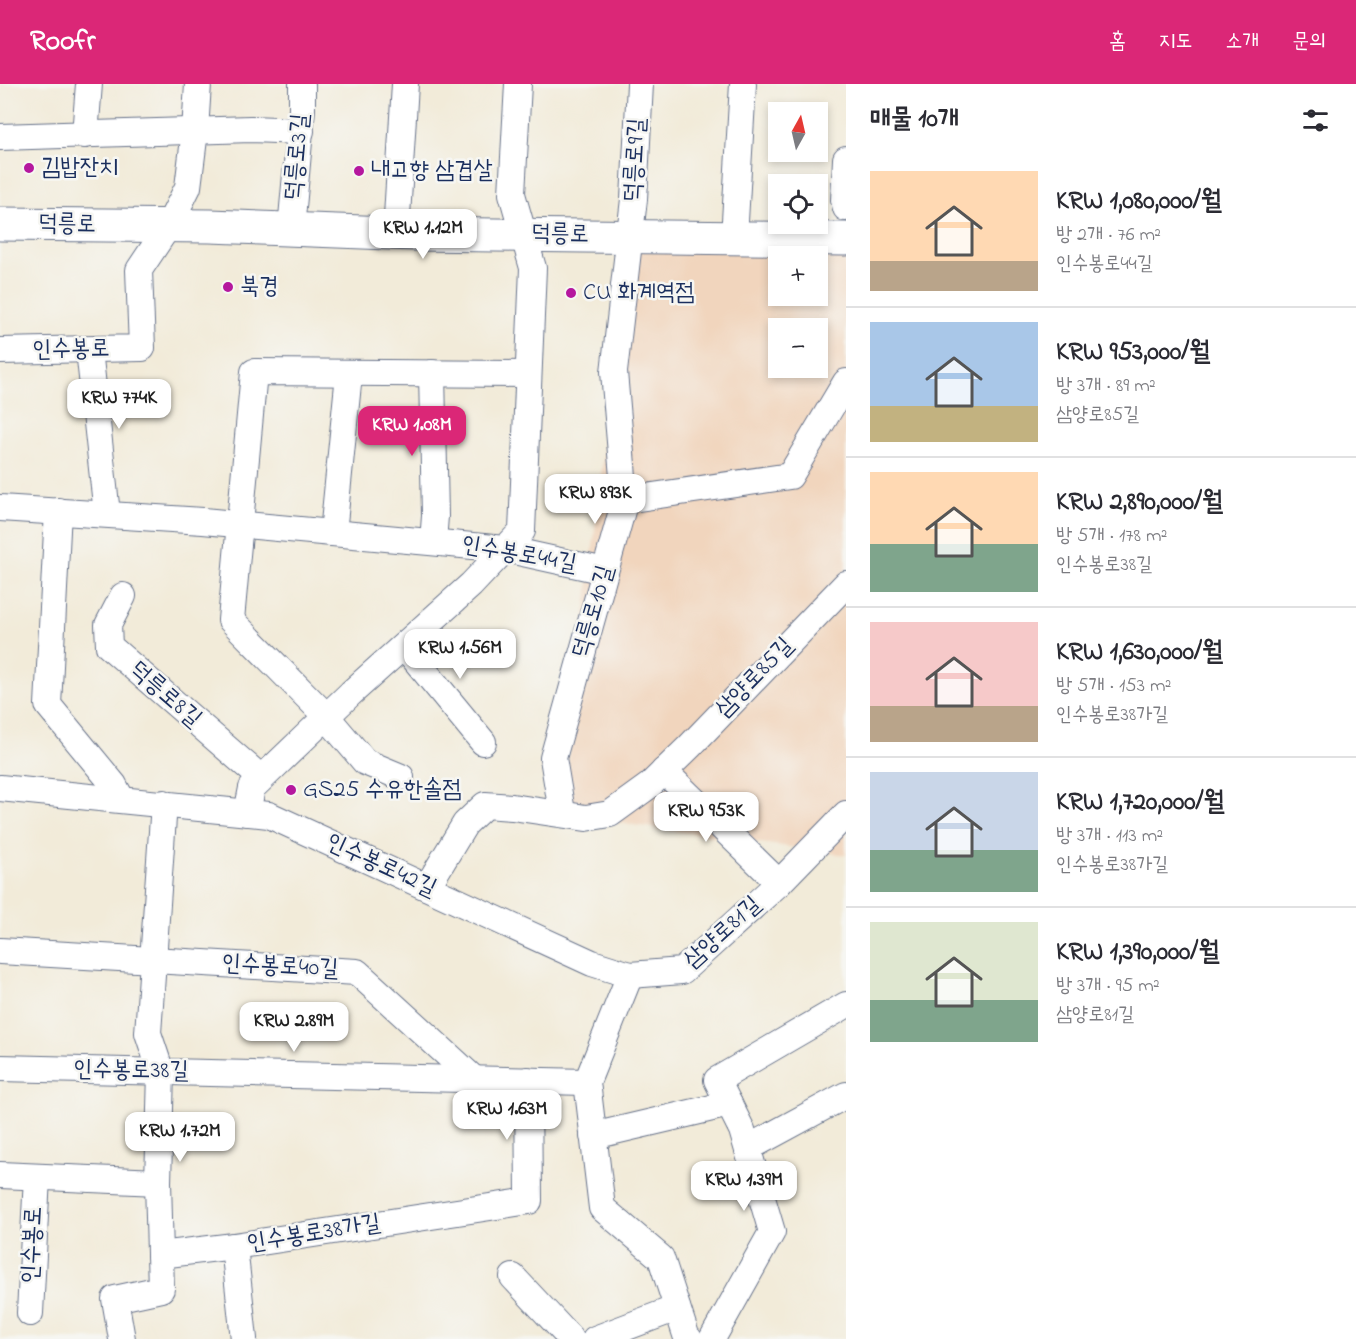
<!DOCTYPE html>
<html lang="ko">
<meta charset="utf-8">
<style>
:root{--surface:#fff;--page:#f2f2f3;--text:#2b2b33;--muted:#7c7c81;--line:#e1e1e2;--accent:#db2777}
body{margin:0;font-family:"Indie Flower","Poor Story",sans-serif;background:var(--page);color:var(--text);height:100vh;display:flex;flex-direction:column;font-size:22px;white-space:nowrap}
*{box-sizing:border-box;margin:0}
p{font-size:20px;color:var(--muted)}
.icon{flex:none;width:33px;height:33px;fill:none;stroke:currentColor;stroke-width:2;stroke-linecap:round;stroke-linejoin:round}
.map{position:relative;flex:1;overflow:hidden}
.side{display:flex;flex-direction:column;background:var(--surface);width:510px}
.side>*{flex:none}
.needle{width:39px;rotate:8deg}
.tools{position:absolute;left:768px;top:18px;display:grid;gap:12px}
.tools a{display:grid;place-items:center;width:60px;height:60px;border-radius:0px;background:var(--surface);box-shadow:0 3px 9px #0003;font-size:30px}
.price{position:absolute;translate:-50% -51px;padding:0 14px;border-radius:12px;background:#fff;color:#222;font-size:20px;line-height:39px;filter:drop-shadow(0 2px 3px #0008)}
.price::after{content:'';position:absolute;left:50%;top:36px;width:18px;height:14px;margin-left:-9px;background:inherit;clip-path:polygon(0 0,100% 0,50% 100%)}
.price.active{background:var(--accent);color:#fff}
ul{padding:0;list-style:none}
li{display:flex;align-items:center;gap:18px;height:150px;padding:0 24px}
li+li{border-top:2px solid var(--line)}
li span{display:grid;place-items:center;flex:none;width:168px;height:120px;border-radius:0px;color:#555}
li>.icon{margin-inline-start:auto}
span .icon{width:72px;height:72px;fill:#fffc;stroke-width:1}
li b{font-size:26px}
h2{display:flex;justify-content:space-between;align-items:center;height:72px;padding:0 24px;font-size:26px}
header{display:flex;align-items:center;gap:36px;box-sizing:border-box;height:84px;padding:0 30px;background:var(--accent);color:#fff}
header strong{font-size:28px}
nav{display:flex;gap:33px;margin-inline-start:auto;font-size:21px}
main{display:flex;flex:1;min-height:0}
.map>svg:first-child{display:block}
</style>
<header>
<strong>Roofr</strong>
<nav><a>홈</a><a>지도</a><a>소개</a><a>문의</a></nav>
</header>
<main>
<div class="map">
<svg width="846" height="1255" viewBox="0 0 846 1255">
<rect width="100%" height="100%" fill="#f6f6f2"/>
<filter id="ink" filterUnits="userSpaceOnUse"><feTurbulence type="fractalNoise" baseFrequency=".0167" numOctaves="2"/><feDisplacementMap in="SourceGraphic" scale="12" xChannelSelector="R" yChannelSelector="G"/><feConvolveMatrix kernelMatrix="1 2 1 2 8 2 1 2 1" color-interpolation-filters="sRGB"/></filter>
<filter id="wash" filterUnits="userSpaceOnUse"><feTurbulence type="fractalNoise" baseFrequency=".008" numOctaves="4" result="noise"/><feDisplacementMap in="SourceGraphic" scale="24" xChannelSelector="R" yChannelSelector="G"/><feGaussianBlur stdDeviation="1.35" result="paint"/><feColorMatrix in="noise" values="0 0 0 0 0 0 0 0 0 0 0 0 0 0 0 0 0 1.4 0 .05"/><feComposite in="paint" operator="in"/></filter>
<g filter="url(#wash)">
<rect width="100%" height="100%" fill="#f2ebd9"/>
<path fill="#f1d5bd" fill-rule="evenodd" d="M628 160 846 167V771L562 731ZM778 172H818V212H778ZM778 244H818V284H778Z"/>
</g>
<g filter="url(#ink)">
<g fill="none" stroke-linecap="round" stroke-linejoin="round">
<defs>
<g id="street">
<path d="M85 51 89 0"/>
<path d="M0 53 251 45 301 47"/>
<path d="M846 75 844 116 846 124"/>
<path d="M291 145 302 25V0"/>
<path d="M396 149 405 0"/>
<path d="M734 154 743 0"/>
<path d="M89 266 107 430"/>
<path d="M0 267 142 264 139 186 169 141 188 103 195 47 198 0"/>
<path d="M432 289 435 432 433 458"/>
<path d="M625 416 790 392 846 298"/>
<path d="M0 424 203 437 505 465 605 487"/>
<path d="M58 427 48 621 114 701 122 716"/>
<path d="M333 449 349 290"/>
<path d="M123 512 108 541 109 562 261 694"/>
<path d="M404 562 483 658"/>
<path d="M664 687 779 799"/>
<path d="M401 693 365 678 326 632 231 536 254 288 528 290"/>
<path d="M0 704 269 731 592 879 630 891 682 887 779 799 846 730"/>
<path d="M561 722 553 674 625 416 614 288 634 115 640 0"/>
<path d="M247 729 252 704 351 609 471 501 522 447 533 184 512 110 518 0"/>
<path d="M427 803 465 740 485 721 512 723 586 734 610 730 650 701 689 663 846 500"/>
<path d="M0 867 357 888 474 995"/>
<path d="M630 891 587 998 602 1124 661 1174 687 1254 689 1255"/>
<path d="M0 984 587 998"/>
<path d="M593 1052 729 1020"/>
<path d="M748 1064 846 1011"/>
<path d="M0 1091 158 1098"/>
<path d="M234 1162 244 1255"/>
<path d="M160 1171 234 1162 529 1117 528 996"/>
<path d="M513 1193 571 1255"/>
<path d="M30 1229 37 1093"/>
<path d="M122 1255 115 1215 161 1205 158 1098 161 988 148 949 164 719"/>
<path d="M595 1255 677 1224"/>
<path d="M712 1255 772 1148 742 1046 717 996 846 921"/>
</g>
<path id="secondary" d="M0 140 210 142 414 150 846 155"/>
</defs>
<use href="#street" stroke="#667189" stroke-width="28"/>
<use href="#secondary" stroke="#667189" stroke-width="35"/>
<use href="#street" stroke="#fff" stroke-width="26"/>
<use href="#secondary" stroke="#fff" stroke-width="33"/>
</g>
</g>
<g fill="#b5179e" stroke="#f6f6f2" stroke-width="2">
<circle cx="29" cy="84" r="6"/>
<circle cx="359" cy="87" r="6"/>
<circle cx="228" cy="203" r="6"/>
<circle cx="571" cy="209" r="6"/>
<circle cx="291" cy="706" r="6"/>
</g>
<g text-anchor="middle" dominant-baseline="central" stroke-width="5" stroke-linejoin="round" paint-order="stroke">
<g font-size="24" fill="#1b2f5e" stroke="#f6f6f2">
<text transform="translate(298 73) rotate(-85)">덕릉로3길</text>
<text transform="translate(636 76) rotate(-87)">덕릉로9길</text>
<text transform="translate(67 141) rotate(1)">덕릉로</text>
<text transform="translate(560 151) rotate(1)">덕릉로</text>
<text transform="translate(71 266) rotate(-1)">인수봉로</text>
<text transform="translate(519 471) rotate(10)">인수봉로44길</text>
<text transform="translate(594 528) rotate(-74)">덕릉로10길</text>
<text transform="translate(755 594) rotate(-46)">삼양로85길</text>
<text transform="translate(165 611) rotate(41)">덕릉로8길</text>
<text transform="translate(381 782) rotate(25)">인수봉로42길</text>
<text transform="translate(723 849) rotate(-42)">삼양로81길</text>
<text transform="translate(280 883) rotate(3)">인수봉로40길</text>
<text transform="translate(131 987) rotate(1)">인수봉로38길</text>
<text transform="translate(314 1150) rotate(-9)">인수봉로38가길</text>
<text transform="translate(33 1161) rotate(-87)">인수봉로</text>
</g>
<g font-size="24" fill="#1b2f5e" stroke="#f6f6f2" text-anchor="start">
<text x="41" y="84">김밥잔치</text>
<text x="371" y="87">내고향 삼겹살</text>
<text x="240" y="203">북경</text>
<text x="583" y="209">CU 화계역점</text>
<text x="303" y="706">GS25 수유한솔점</text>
</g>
</g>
</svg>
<div class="tools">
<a><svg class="needle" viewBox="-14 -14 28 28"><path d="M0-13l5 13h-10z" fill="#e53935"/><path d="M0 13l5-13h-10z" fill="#7c7c81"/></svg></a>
<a><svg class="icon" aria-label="locate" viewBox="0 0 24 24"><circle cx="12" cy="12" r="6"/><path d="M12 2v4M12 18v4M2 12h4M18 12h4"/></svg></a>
<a>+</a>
<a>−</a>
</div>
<b class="price" style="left:423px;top:176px">KRW 1.12M</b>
<b class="price" style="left:119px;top:346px">KRW 774K</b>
<b class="price active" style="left:412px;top:373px">KRW 1.08M</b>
<b class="price" style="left:595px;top:441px">KRW 893K</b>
<b class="price" style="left:460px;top:596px">KRW 1.56M</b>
<b class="price" style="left:706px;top:759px">KRW 953K</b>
<b class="price" style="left:294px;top:969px">KRW 2.89M</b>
<b class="price" style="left:507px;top:1057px">KRW 1.63M</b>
<b class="price" style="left:180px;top:1079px">KRW 1.72M</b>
<b class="price" style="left:744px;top:1128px">KRW 1.39M</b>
</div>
<section class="side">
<h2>매물 10개<svg class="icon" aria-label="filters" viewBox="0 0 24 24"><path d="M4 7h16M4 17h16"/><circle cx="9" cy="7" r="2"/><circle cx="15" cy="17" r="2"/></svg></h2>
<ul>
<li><span style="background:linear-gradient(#ffd9b3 75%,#b9a48a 0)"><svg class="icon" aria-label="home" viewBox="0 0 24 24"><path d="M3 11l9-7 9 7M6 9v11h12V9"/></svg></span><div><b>KRW 1,080,000/월</b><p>방 2개 · 76 m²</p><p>인수봉로44길</p></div></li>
<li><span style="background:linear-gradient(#a9c7e8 70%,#c2b280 0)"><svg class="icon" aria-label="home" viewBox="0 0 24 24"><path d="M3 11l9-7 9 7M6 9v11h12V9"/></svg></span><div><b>KRW 953,000/월</b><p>방 3개 · 89 m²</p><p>삼양로85길</p></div></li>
<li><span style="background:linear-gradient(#ffd9b3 60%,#7fa58c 0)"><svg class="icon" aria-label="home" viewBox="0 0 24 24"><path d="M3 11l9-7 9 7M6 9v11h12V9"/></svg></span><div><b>KRW 2,890,000/월</b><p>방 5개 · 178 m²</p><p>인수봉로38길</p></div></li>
<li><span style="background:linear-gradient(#f6c9c9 70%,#b9a48a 0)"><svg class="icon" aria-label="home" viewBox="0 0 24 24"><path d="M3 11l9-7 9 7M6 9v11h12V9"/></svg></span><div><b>KRW 1,630,000/월</b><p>방 5개 · 153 m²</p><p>인수봉로38가길</p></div></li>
<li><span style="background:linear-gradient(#c9d6e8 65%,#7fa58c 0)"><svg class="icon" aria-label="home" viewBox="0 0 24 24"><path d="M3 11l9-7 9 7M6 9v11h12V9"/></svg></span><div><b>KRW 1,720,000/월</b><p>방 3개 · 113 m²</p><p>인수봉로38가길</p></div></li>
<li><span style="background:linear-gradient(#dfe7d0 65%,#7fa58c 0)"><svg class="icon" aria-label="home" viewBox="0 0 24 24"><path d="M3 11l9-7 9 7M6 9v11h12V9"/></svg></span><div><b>KRW 1,390,000/월</b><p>방 3개 · 95 m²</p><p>삼양로81길</p></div></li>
</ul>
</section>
</main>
